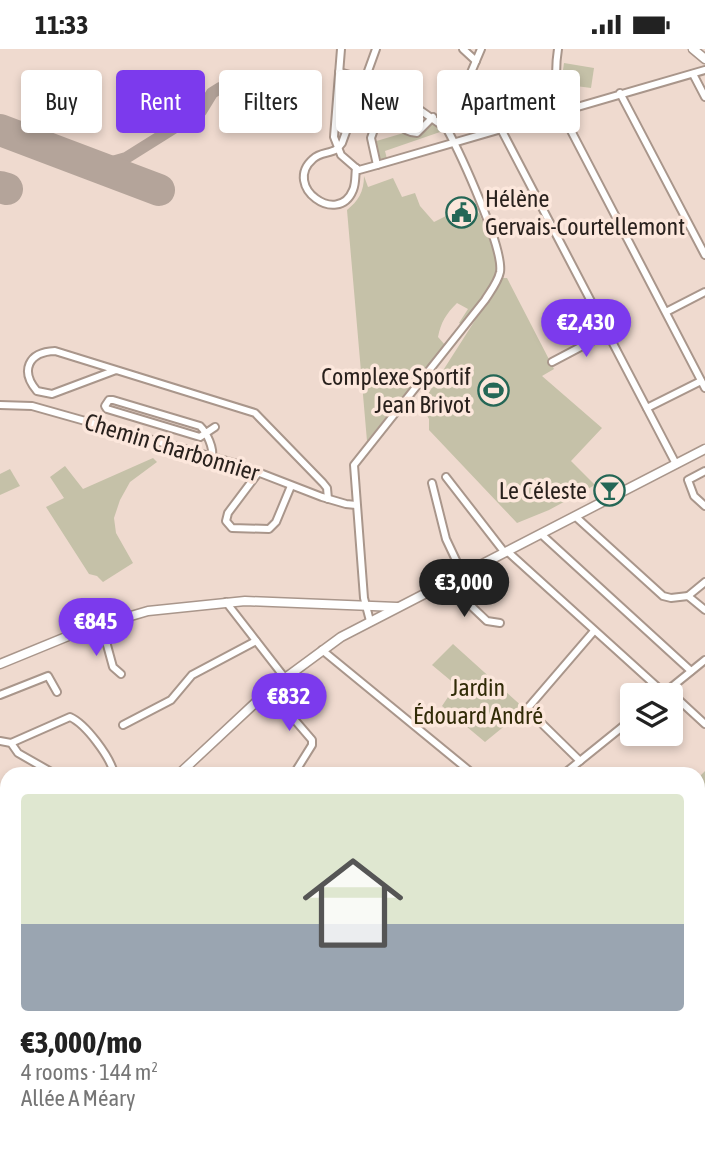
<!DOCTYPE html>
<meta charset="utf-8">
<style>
:root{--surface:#fff;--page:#f6f6f6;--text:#222;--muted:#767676;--line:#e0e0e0;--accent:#7c3aed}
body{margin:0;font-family:"Asap Condensed",sans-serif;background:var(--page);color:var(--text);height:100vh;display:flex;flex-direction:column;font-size:26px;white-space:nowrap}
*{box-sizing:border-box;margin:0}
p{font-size:23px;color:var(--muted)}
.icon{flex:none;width:38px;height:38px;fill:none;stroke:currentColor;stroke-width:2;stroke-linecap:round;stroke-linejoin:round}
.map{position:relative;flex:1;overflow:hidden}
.sheet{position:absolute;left:0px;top:718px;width:705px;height:387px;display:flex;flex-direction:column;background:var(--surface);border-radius:21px 21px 0 0;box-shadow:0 4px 10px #0003}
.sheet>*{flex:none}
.guide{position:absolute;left:21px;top:21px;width:663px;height:63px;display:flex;gap:14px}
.buttons{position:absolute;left:620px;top:634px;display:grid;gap:14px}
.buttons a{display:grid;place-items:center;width:63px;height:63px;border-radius:7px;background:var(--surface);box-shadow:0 4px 10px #0003;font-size:35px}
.price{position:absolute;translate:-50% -60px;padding:0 16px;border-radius:24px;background:var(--accent);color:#fff;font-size:23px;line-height:46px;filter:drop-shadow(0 2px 4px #0008)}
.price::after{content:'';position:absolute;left:50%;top:42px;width:21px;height:16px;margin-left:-10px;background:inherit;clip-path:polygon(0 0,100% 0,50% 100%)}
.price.active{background:#222;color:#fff}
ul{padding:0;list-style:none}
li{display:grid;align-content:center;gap:14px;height:371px;padding:0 21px}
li+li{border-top:2px solid var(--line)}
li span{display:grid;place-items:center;height:217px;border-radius:7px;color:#555}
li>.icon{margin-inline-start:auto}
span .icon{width:126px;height:126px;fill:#fffc;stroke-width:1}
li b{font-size:30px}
.pill{padding:0 24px;border-radius:7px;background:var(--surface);box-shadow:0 4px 10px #0003;font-size:24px;line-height:63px}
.pill.active{background:var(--accent);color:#fff}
.status{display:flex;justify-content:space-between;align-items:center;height:49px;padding:0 35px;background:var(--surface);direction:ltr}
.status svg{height:19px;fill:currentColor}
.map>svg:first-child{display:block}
</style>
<div class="status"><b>11:33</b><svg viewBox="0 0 49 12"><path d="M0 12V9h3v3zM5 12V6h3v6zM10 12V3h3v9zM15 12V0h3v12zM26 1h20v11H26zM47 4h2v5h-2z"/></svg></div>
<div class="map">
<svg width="705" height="1104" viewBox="0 0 705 1104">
<rect width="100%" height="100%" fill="#efdacf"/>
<g fill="#c5c1a8">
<path d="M564 14 594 19 591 39 561 35Z"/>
<path d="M431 73 437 75 440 83 385 102 387 110 378 111 373 93 407 83 410 85Z"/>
<path d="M364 127 368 138 393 129 402 148 415 144 420 157 434 173 452 164 457 174 479 164C482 173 488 181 491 189 506 232 487 244 462 276L459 274 468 260 457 254C446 265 441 273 438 288L445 296 367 392 347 161C358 152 364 143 364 127Z"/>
<path d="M502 229H507L554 320 542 327 602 379 571 412 595 436 549 461 517 474 429 381V370L421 356Z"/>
<path d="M153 409 157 413 130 433 120 451 114 469 116 484 133 514 103 533 97 527 89 525 46 458 64 449 50 428 65 417 83 440Z"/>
<path d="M10 420 20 437 0 446V425Z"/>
<path d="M453 595 525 660 485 693 442 657 456 636 432 616Z"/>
<path d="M705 722V794L698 796V774L703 770 698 748V729Z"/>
<path d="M705 834V1034L699 1037 698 849Z"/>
<path d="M271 1097H645L640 1104H282Z"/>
</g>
<path fill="#c497a2" d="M705 1045V1104H656L661 1097H698V1054Z"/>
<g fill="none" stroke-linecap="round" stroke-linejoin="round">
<path stroke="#c497a2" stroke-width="2" d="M698 884 705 875"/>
<path stroke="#b4a49a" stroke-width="12" d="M88 114 105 115 126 109 201 62 212 44 220 39 315 46"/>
<g stroke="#b4a49a" stroke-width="32">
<path d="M0 81 159 141"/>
<path d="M0 138 7 140"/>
</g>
<defs>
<g id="minor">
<path d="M341 0 334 88 341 106 356 119"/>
<path d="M463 0 476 12"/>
<path d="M558 0C554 25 556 48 566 72L705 339"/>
<path d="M339 23 361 29 400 47 447 80"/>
<path d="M693 25 705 48"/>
<path d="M620 44 705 206"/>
<path d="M501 80 676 415"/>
<path d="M337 100C329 105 320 103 313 110 282 137 338 178 353 141 356 134 355 126 356 119"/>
<path d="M337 100 342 94 376 0"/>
<path d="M377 116 371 89 379 66C393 68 403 84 417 84L433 68"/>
<path d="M356 119 359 121 377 116 705 21"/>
<path d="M666 263 705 243"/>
<path d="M552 313 607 284"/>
<path d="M116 321 52 345 37 342C20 322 28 303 55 302L255 364 323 434 327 439 328 450"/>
<path d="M0 356 32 357 71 368 234 414 322 448 346 455 356 456"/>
<path d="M647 359 701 332"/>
<path d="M212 409C214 399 207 384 200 377L113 351H109L105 357 107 360 200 388 215 378"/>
<path d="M705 422 688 431 694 447 705 457"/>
<path d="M258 424 228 464 226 472 232 479 269 480 276 473 291 437"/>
<path d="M446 428 505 504"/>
<path d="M432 434 446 490 463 526"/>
<path d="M576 468 663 547 671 549 688 547 705 561"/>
<path d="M541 485 691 622"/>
<path d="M507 502 664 644"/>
<path d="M447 534 487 572 500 574"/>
<path d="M688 547 705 533"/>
<path d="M226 553 285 629"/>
<path d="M370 572 364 549 354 416 485 251C490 243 498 233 500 223 504 199 460 104 447 80L481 0"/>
<path d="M101 574 113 618 121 625"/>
<path d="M322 601 472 724"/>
<path d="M269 641 312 691V696L297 720 296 724"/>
<path d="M668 641 705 675"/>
<path d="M663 645 705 611"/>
<path d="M0 646 48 627 57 643"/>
<path d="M123 676 171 651 192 626 256 592"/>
<path d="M0 692 11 694 18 704 53 724"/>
<path d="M11 694 70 668C86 675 110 708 114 724"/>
<path d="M580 712 527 660 594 582"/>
<path d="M565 724 632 670"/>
<path d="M0 771 7 779"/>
<path d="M0 838 7 837"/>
<path d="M0 972 7 965"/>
<path d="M0 1064 7 1059"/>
<path d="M96 1097 105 1104"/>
<path d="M209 1097 219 1104"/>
<path d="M358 1097 374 1104"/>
<path d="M171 1104 176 1097"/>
<path d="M417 1104 421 1097"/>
</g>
<g id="major">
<path d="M693 0 705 10"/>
<path d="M0 615 83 581 148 562 245 552 397 558"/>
<path d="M180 724 269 641 341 588 705 400"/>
<path d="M0 892 7 885"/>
</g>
</defs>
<use href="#minor" stroke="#a9968b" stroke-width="10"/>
<use href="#major" stroke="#a9968b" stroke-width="11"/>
<use href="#minor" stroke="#fff" stroke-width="6"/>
<use href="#major" stroke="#fff" stroke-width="8"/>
</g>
<defs>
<symbol id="civic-ring" viewBox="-11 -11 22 22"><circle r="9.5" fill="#fce7dc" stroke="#256756" stroke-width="1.5"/><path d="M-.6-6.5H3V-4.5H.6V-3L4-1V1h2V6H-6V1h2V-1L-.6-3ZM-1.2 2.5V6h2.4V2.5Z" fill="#256756"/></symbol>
<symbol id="stadium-ring" viewBox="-11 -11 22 22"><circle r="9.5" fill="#fce7dc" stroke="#256756" stroke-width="1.5"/><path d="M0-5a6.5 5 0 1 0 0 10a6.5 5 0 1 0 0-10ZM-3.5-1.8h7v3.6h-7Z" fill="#256756"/></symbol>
<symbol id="bar-ring" viewBox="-11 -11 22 22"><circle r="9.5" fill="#fce7dc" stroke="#256756" stroke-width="1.5"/><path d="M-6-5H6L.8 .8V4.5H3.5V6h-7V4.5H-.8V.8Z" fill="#256756"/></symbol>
</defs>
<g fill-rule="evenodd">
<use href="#civic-ring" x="444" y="146" width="35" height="35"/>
<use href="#stadium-ring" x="476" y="324" width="35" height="35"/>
<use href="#bar-ring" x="592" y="424" width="35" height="35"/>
</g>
<g text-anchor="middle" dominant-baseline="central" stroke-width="7" stroke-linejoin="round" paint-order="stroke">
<g font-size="24" fill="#29211d" stroke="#fce7dc" text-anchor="end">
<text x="485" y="149" text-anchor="start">Hélène<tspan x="485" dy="28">Gervais-Courtellemont</tspan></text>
<text x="471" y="327">Complexe Sportif<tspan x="471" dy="28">Jean Brivot</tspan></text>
<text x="587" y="441">Le Céleste</text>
</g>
<g font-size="24" fill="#29211d" stroke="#fce7dc">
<text transform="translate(172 398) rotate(17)">Chemin Charbonnier</text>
</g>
<g font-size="24" fill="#312b07" stroke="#fce7dc">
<text x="478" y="638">Jardin<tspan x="478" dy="28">Édouard André</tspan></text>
</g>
</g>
</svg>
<div class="buttons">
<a><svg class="icon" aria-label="layers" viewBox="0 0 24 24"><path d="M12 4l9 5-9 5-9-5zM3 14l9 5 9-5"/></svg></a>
</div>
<b class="price" style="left:586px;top:310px">€2,430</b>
<b class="price active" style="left:464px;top:570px">€3,000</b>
<b class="price" style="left:96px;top:609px">€845</b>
<b class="price" style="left:289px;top:684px">€832</b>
<div class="guide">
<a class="pill">Buy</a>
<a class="pill active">Rent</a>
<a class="pill">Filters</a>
<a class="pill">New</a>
<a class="pill">Apartment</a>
</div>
<section class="sheet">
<ul>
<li><span style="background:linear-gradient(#dfe7d0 60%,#9aa5b1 0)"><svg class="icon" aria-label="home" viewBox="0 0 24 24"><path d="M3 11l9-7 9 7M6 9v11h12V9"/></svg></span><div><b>€3,000/mo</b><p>4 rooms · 144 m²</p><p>Allée A Méary</p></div></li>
</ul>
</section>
</div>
